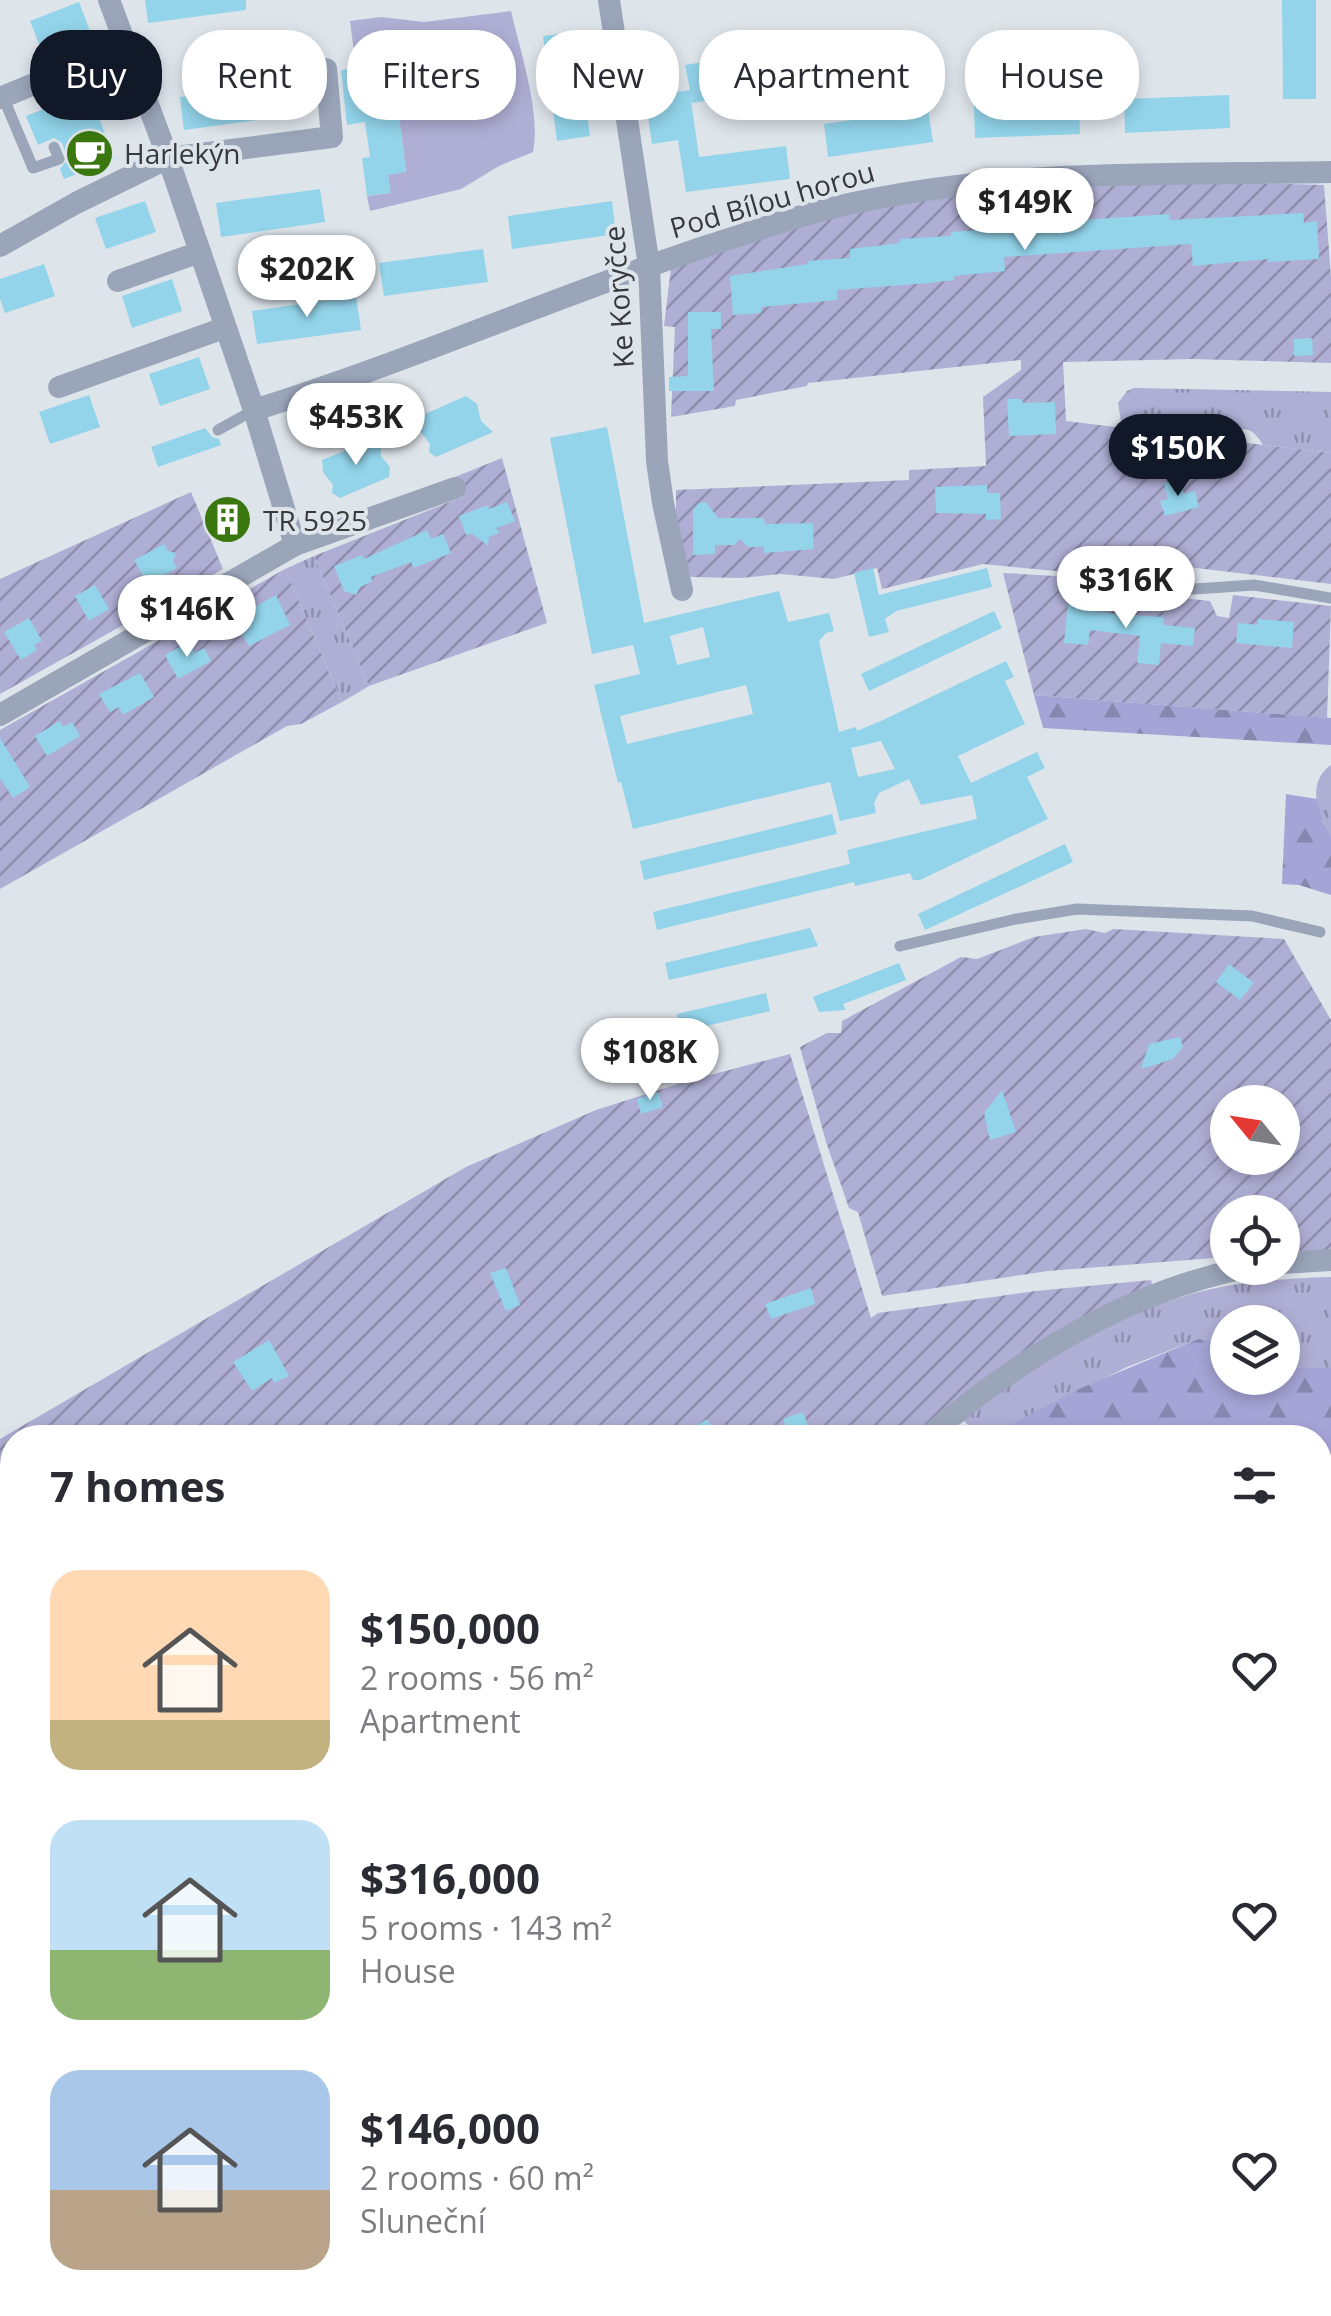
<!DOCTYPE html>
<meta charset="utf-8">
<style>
:root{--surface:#fff;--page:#f2f2f3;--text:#2b2b33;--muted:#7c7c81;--accent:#111827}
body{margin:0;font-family:"Open Sans",sans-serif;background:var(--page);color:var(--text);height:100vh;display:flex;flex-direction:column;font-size:38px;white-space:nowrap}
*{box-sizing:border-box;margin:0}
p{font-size:32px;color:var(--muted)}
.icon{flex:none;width:55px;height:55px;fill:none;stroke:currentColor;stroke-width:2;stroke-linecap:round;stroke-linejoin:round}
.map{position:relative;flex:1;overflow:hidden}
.panel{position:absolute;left:0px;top:1425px;width:1332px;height:892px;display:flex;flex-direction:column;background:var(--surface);border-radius:40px 40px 0 0;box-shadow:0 5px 15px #0003}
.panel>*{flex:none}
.top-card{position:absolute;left:30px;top:30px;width:1272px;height:90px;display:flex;gap:20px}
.needle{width:65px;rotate:300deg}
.controls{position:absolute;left:1210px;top:1085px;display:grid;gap:20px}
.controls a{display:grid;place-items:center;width:90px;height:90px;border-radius:50%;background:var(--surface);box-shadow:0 5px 15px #0003;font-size:50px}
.price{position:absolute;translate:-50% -85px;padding:0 22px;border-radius:35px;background:#fff;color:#222;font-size:32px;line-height:65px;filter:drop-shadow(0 2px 5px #0008)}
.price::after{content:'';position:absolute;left:50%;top:60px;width:30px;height:22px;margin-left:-15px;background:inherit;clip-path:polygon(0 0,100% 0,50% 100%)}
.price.active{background:var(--accent);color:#fff}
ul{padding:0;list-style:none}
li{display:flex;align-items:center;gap:30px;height:250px;padding:0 50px}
li span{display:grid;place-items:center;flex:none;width:280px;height:200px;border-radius:30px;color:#555}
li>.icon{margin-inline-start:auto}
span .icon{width:120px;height:120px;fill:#fffc;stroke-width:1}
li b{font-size:42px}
h2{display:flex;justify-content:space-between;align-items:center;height:120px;padding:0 50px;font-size:42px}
.chip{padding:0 35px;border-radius:40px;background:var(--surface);box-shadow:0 5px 15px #0003;font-size:35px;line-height:90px}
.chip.active{background:var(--accent);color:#fff}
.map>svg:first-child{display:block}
</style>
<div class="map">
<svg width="1331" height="2316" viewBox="0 0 1331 2316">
<defs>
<pattern id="grass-tufts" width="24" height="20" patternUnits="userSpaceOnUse" patternTransform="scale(2.5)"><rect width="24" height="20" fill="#afaed4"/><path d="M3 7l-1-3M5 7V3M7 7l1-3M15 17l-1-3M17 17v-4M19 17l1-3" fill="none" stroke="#8f8fad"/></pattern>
<pattern id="forest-firs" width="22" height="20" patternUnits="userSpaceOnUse" patternTransform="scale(2.5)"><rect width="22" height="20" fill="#a5a4d6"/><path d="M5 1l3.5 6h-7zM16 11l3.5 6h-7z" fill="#8787af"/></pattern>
<pattern id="garden-furrows" width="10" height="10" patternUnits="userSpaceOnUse" patternTransform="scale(2.5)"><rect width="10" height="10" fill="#afaed4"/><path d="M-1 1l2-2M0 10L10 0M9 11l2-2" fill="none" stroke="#8f8fad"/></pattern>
</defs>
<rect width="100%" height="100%" fill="#dde4ea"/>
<g fill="url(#grass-tufts)">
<path d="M1134 388 1331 392V453L1263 445C1251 424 1240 426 1222 439L1128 426 1121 422 1118 403 1127 391Z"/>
<path d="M314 556 369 686 342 702 285 569Z"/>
<path d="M1331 765V836C1317 814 1306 782 1331 765Z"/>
<path d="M1331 1277V1368H1300L1283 1360 1282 1322H1228L1227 1342 1198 1339 1127 1367 988 1437H980L961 1418C1043 1359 1136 1299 1238 1284 1269 1280 1300 1278 1331 1277Z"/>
</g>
<g fill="url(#forest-firs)">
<path d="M1034 695 1331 718V745L1043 728Z"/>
<path d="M1286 794 1317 799 1323 822 1331 836V895L1299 885 1282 884Z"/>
<path d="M1198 1339 1227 1342 1228 1378H1282L1283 1360 1300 1368H1331V2316H516L518 2305H1320V1438L988 1437 1079 1389Z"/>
<path d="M307 2305H402V2316H309Z"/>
</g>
<path fill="#afaed4" d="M511 11C520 51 541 112 533 152L499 166 461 189 370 211 367 196 390 193 388 175 406 171 399 117 420 113 412 60 359 64 356 68 350 21 381 17 424 22Z"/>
<g fill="url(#garden-furrows)" fill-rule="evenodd">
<path d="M1247 183 1324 185 1331 277V363L1192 359 1063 362 1066 421 1331 453V584L1188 567 1180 583 983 564 882 589 877 568 834 579 781 574 740 578 691 577 688 572 676 513V490L909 480V470L986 466 983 397 1021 370V360L808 383 807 386 736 400 735 406 671 417 675 327 664 326 671 268C750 242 830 212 913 201 1024 186 1135 185 1247 183Z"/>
<path d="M502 458 547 623 369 686 314 556 462 497 455 477Z"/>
<path d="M191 492 223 569 0 694V579Z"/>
<path d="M285 569 342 702 301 724 287 726 0 889V730Z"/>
<path d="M1003 573 1090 578V588L1210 601 1217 616 1229 618 1233 595 1331 606 1327 718 1034 695Z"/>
<path d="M1086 929 1105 933 1113 929 1284 939 1331 1020V1252L1283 1254 1282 1212H1228L1227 1257 1048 1271 882 1296 858 1212 849 1208 826 1142 800 1047 827 1033H841L842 1021 961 957 977 959 1034 937ZM1228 1102H1282V1158H1228Z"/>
<path d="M790 1054 871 1318 878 1313 1036 1291 1151 1280 1153 1289 984 1381 914 1437 12 1438V1748L0 1756V1439L466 1167 596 1110 684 1082Z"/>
<path d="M12 1762V1964L0 1971V1770Z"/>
<path d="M12 1977V2159L0 2137V1985Z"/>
<path d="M0 2173 12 2195V2305H68L74 2316H0Z"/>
<path d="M95 2305H307L309 2316H100Z"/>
</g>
<g fill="#93d4ea" fill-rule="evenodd">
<path d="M145 0H246V10L148 23Z"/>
<path d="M1282 0H1316V99H1283Z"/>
<path d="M79 2 91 34 42 52 30 21Z"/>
<path d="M576 32 590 136 557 141 543 36Z"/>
<path d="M771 51 777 90 692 103 690 93 699 157 786 146 790 179 686 192 678 140 652 144 645 97 690 90 685 65Z"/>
<path d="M412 60 420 114 399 117 406 172 388 175 391 193 367 196 362 158 370 157 365 122 347 125 341 70Z"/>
<path d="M284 82 288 116 184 130 180 97Z"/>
<path d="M93 90 98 107 95 108 115 159 64 179 60 169 68 159 62 143 54 138 38 145 26 116Z"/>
<path d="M1229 95 1230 128 1125 133 1124 99Z"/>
<path d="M1079 101 1080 134 975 138 974 105Z"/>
<path d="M928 109 933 142 828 157 824 124Z"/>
<path d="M320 189 325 222 221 237 216 203Z"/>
<path d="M1066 192 1069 221 1169 214 1170 220 1303 213 1304 223 1317 221 1319 259 1268 262V259L1193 266 1191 244 1004 257 1005 271 954 276V280L929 283 837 290V300L761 307V313L733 315 730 276 808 264V261L850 258V249L900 243V239L951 236V232L1001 228 1026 221 1055 219 1056 193Z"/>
<path d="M145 201 156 232 106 249 95 218Z"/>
<path d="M612 201 616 234 512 249 508 216Z"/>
<path d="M483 249 488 282 384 296 379 263Z"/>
<path d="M44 264 55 296 5 313 0 299V279Z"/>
<path d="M172 279 182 311 132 328 122 296Z"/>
<path d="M356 296 361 330 257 344 252 311Z"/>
<path d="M688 312H721V329H711L714 391H669V377L688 376Z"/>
<path d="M1312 338 1313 355 1294 356V339Z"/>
<path d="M199 357 210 389 160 406 149 374Z"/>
<path d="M89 395 100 427 50 444 39 412Z"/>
<path d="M466 396 477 404 481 421 493 432 436 457 429 452 430 444 419 430 418 417Z"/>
<path d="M1007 399H1022L1023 403 1055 402 1056 434 1009 436Z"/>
<path d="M607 427 644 623 779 591 788 622 829 613 834 631 826 633 819 641 839 732 856 727 857 731 883 720 1006 661 1014 677 1005 681 1025 724 958 756 971 783 1037 752 1045 768 1027 777 1048 819 920 880H913L910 873 855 886 854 882 657 930 653 912 850 864 847 850 977 819 972 795 921 805 909 779 879 793 874 803 876 813 840 821 830 782 633 829 621 782 618 783 594 685 640 674 633 645 592 654 550 438ZM703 627 710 657 677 665 670 636ZM746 685 753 714 627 744 620 716ZM881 741 895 769 858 777 851 748Z"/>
<path d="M205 428 212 437 219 439 221 445 158 467 151 447Z"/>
<path d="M380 437 381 456 390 467 389 477 340 498 332 493 333 485 323 472 322 460Z"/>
<path d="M1179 479 1184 494 1195 491 1199 507 1165 516 1160 501 1168 499 1164 483Z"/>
<path d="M987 485V493H1000L1001 519 986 520V514L936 513 935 487Z"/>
<path d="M507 502 515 521 497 528 499 533 489 537 488 546 471 533 466 535 459 516 488 505 489 509Z"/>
<path d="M706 502 718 518H764L765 524 813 523 814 549 764 553V547H748L740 539 734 545H715V554L693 555V510L699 503Z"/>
<path d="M427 530 431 539 443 534 451 553 414 568 411 562 371 577 372 582 360 587 356 595 344 591 334 566 362 555 364 559Z"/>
<path d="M164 544 168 551 176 553 173 561 177 568 148 584 134 560Z"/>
<path d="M873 568 879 595 987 568 992 587 896 611 885 619 889 632 869 637 854 573Z"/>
<path d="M95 585 109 609 89 621 75 596Z"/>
<path d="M276 595 290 625 249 646 235 622 249 614 247 611Z"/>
<path d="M1068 604 1092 606 1091 610 1114 614 1164 617 1163 625 1195 628 1193 646 1161 643 1159 665 1137 663 1140 636 1090 630 1088 645 1064 643Z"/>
<path d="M994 611 1002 628 869 691 861 674Z"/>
<path d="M29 618 42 641 34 645 37 650 21 660 4 632Z"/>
<path d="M1258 619 1294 622 1292 648 1236 643 1238 623 1258 625Z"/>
<path d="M188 642 195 653 204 648 211 661 178 679 165 655Z"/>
<path d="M140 673 154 697 123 715 119 707 110 712 99 694Z"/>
<path d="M60 721 63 727 72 722 80 736 47 756 35 736Z"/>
<path d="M0 738 30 787 13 798 0 778Z"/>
<path d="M832 814 837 834 644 880 640 861Z"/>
<path d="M1065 844 1073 862 925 930 918 914Z"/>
<path d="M810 928 818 946 669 980 665 963Z"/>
<path d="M899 963 906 980 843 1004 846 1010 819 1012 813 997Z"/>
<path d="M1229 964 1254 983 1240 1000 1216 982Z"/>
<path d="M766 993 770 1011 681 1032 677 1014Z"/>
<path d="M1180 1037 1183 1047 1173 1059 1141 1069 1149 1044Z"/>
<path d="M1002 1090 1016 1132 990 1140 984 1113Z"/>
<path d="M658 1092 663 1107 641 1114 637 1099Z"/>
<path d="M506 1268 520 1305 506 1311 490 1273Z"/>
<path d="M811 1288 815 1304 771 1319 765 1304Z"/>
<path d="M269 1340 289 1376 274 1383 272 1378 252 1391 233 1362Z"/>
<path d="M803 1412 808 1426 788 1434 783 1419Z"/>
<path d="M707 1419 715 1432 707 1438H679Z"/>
</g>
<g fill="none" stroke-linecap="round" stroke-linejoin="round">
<g stroke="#9ba5ba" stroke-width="11">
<path d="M3 97 33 168 59 159 54 147"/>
<path d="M218 430 254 410"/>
<path d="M1091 576 1195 589 1254 585 1331 598"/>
<path d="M900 946 1016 919 1077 909 1252 916 1320 932"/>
</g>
<g stroke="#9ba5ba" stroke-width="22">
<path d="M109 0 168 158 254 410 295 545"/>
<path d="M609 0 649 266 657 461 663 503 682 590"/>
<path d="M0 98 124 47"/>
<path d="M0 246 76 203 168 158 332 137 326 69"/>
<path d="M118 281 200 252"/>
<path d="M59 387 224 328"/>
<path d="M254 410C408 362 556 296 710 245 760 229 811 211 863 201 1017 169 1174 175 1331 172"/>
<path d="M0 715 295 545 455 488"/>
<path d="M1282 1263 1331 1260"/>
<path d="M926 1438C1016 1360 1126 1292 1245 1268"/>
</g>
</g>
<defs>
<symbol id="cafe-disc" viewBox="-11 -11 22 22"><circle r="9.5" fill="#3a770e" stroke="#dde4ea"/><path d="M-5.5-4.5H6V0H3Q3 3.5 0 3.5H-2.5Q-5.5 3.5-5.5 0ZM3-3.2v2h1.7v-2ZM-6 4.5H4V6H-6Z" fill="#fff"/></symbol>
<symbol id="building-disc" viewBox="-11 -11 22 22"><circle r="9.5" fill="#3a770e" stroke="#dde4ea"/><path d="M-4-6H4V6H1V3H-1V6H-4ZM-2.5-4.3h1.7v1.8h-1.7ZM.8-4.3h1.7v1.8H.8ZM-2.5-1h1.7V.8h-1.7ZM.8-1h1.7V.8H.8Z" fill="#fff"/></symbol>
</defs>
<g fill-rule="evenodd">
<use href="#cafe-disc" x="62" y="126" width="55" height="55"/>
<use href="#building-disc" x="200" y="492" width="55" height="55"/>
</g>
<g text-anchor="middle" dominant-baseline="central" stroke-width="8" stroke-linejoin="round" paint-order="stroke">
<g font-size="28" fill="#37393c" stroke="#dde4ea" text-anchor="start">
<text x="124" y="153">Harlekýn</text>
<text x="263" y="520">TR 5925</text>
</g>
<g font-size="28" fill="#37393c" stroke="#dde4ea">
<text transform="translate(772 199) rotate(-16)">Pod Bílou horou</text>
<text transform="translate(618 297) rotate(-94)">Ke Koryčce</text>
</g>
</g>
</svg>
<div class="controls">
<a><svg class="needle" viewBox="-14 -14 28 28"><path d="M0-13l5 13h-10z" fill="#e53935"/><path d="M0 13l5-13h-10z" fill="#7c7c81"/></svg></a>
<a><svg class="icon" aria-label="locate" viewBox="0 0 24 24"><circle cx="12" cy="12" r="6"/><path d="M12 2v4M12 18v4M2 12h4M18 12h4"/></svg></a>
<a><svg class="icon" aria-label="layers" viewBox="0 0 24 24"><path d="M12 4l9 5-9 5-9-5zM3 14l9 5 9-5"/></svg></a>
</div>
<b class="price" style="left:1025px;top:253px">$149K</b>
<b class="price" style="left:307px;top:320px">$202K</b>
<b class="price" style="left:356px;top:468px">$453K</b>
<b class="price active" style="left:1178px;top:499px">$150K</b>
<b class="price" style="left:1126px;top:631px">$316K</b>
<b class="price" style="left:187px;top:660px">$146K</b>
<b class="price" style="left:650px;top:1103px">$108K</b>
<div class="top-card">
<a class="chip active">Buy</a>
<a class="chip">Rent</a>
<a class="chip">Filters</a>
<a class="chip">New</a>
<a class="chip">Apartment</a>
<a class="chip">House</a>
</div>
<section class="panel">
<h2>7 homes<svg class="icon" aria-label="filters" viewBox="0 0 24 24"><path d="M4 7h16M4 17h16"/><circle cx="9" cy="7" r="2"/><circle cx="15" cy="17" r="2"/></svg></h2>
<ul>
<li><span style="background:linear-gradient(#ffd9b3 75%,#c2b280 0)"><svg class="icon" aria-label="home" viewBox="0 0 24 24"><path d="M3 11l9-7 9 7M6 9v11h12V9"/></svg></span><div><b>$150,000</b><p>2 rooms · 56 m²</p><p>Apartment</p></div><svg class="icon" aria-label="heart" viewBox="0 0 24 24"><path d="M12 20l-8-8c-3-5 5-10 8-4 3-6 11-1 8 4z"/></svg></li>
<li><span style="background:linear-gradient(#bfe0f5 65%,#8fb573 0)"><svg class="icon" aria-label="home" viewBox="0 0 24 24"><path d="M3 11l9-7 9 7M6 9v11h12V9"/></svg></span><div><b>$316,000</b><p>5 rooms · 143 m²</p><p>House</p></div><svg class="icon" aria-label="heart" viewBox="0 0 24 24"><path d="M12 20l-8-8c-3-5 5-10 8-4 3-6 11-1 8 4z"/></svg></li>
<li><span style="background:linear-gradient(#a9c7e8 60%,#b9a48a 0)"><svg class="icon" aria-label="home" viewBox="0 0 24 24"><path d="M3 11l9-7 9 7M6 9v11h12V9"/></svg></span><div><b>$146,000</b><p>2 rooms · 60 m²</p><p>Sluneční</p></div><svg class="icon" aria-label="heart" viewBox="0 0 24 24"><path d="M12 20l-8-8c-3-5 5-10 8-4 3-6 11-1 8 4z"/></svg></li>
</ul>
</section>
</div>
